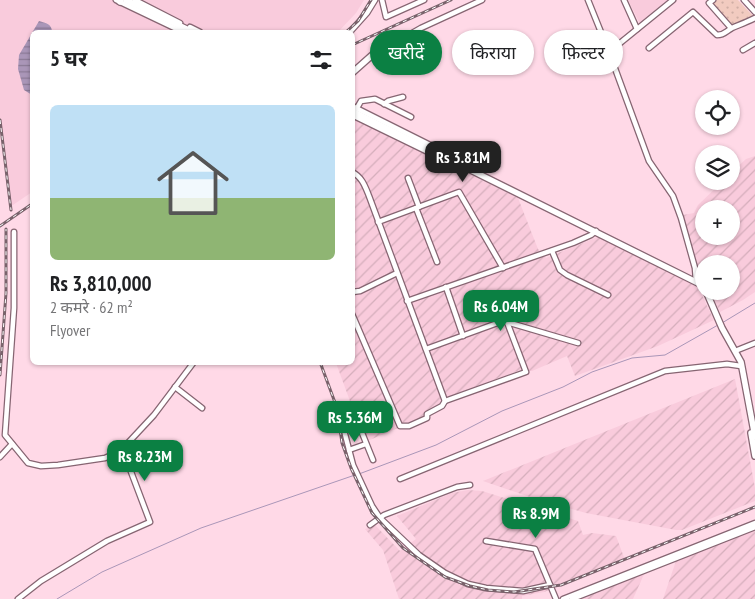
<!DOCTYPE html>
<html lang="hi">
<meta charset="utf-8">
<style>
:root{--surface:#fff;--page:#f2f2f2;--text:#202124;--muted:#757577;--line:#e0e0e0;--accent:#0b8043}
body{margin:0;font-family:"PT Sans Narrow","Noto Sans Devanagari",sans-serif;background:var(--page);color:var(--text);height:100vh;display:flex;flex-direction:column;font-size:19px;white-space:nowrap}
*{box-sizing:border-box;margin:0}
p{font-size:16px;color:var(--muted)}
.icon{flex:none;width:28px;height:28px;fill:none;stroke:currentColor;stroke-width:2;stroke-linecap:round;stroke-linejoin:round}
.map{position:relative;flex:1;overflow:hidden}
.sheet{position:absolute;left:30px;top:30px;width:325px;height:335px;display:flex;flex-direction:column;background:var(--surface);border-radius:8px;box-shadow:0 1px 4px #0004}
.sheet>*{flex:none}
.banner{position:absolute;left:370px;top:30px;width:310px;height:45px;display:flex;gap:10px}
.controls{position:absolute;left:695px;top:90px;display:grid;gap:10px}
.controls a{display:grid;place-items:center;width:45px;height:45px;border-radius:50%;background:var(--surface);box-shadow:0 1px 4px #0004;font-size:25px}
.price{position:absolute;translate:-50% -42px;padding:0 11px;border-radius:10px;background:var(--accent);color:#fff;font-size:16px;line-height:32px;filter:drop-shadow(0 1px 2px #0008)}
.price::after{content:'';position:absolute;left:50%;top:30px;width:15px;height:11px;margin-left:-8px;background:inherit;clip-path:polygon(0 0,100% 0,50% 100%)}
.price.current{background:#222;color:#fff}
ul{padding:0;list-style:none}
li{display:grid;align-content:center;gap:10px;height:265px;padding:0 20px}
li+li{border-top:1px solid var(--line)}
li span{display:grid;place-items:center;height:155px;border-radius:8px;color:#555}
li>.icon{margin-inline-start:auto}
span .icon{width:90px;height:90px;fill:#fffc;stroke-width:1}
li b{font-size:21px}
h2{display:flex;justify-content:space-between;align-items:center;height:60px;padding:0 20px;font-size:21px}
.chip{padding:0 18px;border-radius:22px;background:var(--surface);box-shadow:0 1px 4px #0004;font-size:18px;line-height:45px}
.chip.current{background:var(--accent);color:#fff}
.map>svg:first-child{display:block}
</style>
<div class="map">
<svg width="755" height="599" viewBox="0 0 755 599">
<defs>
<pattern id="industrial-furrows" width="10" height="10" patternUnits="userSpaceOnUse" patternTransform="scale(1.25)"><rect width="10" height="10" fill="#f9cbdc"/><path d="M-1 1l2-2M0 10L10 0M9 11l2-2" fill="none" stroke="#d5aebc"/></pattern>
<pattern id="green-dots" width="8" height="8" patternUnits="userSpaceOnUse" patternTransform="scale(1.25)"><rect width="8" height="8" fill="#f2cbc0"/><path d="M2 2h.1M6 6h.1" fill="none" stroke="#d0aea5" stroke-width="1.8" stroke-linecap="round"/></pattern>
<pattern id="water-rules" width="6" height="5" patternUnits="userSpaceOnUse" patternTransform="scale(1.25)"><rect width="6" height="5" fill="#aa96b8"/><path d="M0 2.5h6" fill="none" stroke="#8a7a95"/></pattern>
</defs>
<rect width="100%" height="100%" fill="#ffd9e7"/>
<g fill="#f9cbdc">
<path d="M0 0H364L356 13 338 32H32V192L10 207 5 153 0 122Z"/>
<path d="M628 0H669L640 24Z"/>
</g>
<g fill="url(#industrial-furrows)" fill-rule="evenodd">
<path d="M353 117 518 198 538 249 546 258 600 236 698 287 714 320 658 346 575 376 567 356 532 371 520 370 447 397 442 409 365 442 336 363 352 362Z"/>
<path d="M755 156V292L743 300 720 312 710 291H731V264H704V280L699 272 683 215 694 213 698 205 723 181H731V173L746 159ZM704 209H731V236H704Z"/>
<path d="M735 379 755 488V501L682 530H676L586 513 533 498 483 481Z"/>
<path d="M468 490 482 491 578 521 583 535 592 533 616 536 625 560 544 592 522 596V599H399L383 550 365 529 375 525 400 551 416 539 397 516 452 493Z"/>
<path d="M755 530V599H663L676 561Z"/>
<path d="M645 572 633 599H577Z"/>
</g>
<path fill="url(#green-dots)" d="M717 0H738L754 17 733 26 712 3Z"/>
<path fill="url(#water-rules)" d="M39 21C46 23 52 24 52 32H32V95L24 90 18 69 19 55Z"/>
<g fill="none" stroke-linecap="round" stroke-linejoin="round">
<g stroke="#aa96b8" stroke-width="1">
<path d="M722 323 755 303"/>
<path d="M359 474 436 445 502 411 563 387 592 372 632 358 665 355 718 325"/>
<path d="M57 599 102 572 201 528 355 475"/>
</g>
<defs>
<g id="minor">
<path d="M116 0 183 32"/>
<path d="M135 0 180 23"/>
<path d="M382 0 386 17 424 0"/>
<path d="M588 0 609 52 649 161 673 196 681 218 695 268 696 281"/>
<path d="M624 0 637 29"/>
<path d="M713 0 709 3 731 28"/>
<path d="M744 0 755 12"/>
<path d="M190 27 200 32"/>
<path d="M350 32 367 13 375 0"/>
<path d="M407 36 421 28 482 0"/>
<path d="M649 48 693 12 717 35C725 35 726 31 732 28 739 25 747 22 755 18"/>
<path d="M743 50 755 43"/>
<path d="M609 52 673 0"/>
<path d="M384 104 388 101 403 97"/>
<path d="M352 106 476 168 481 174"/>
<path d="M357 108 361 101 375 99 411 117"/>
<path d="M352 115 463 169"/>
<path d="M352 172C362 177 365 186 369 196L445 401"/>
<path d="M408 178 419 207"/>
<path d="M416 208 437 262"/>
<path d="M378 222 459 192 503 268"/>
<path d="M14 232V308L5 435 28 463 41 466 58 465 105 458 116 453 127 444 154 415 194 362"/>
<path d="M552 251 560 270 567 275 608 295"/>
<path d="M446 287 463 336"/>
<path d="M352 292 360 291 397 273"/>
<path d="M407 301 573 243 591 235 596 231"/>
<path d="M352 314 400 426H409L427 418V414L442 406 445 401 526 372 507 322"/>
<path d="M426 349 503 321 578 343"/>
<path d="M735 351 755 343"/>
<path d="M175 387 202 408"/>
<path d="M340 415 353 465 372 506 380 518 419 555 445 573 468 584 486 588 523 591 550 585"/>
<path d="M343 422 356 418 373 460"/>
<path d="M349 450 366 444"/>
<path d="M0 457 12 444"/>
<path d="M400 479 665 371 727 364 741 366"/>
<path d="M370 525 384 515 457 487 470 485"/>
<path d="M486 541 535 549 556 599"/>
<path d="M18 599 41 581 107 541 150 522 122 448"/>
<path d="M563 599 755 523"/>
<path d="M572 599 755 527"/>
</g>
<g id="major">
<path d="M126 0 193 32"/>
<path d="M120 2 121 0"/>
<path d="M352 73 379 49 408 35"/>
<path d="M352 111 700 284 704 288"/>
<path d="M706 291 722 328 741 362 755 437"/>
<path d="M751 433 755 456"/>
</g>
</defs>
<use href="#minor" stroke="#866572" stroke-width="7"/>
<use href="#major" stroke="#866572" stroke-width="8"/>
<use href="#minor" stroke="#fff" stroke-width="4.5"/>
<use href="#major" stroke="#fff" stroke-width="5.5"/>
<defs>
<g id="rail">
<path d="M346 32 358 21 371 0"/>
<path d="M352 45 451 0"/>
<path d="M0 120 11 210"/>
<path d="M0 226 32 204"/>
<path d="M320 362 337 408 342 443 351 468 372 513 403 548 445 577 470 586 488 590 514 592 561 585 755 507"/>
<path d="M0 375 6 293V229"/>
</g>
</defs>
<use href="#rail" stroke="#79626b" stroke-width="3"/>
<use href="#rail" stroke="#fff" stroke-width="1" stroke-dasharray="4" stroke-linecap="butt"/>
</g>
</svg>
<div class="controls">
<a><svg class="icon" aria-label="locate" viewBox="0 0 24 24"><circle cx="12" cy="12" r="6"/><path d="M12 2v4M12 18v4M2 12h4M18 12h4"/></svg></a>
<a><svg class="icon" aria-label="layers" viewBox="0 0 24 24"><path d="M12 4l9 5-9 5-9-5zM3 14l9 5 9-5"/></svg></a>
<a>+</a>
<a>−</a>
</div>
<b class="price current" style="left:463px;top:183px">Rs 3.81M</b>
<b class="price" style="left:501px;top:332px">Rs 6.04M</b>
<b class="price" style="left:355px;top:443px">Rs 5.36M</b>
<b class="price" style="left:145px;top:482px">Rs 8.23M</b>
<b class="price" style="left:536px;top:539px">Rs 8.9M</b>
<div class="banner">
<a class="chip current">खरीदें</a>
<a class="chip">किराया</a>
<a class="chip">फ़िल्टर</a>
</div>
<section class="sheet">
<h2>5 घर<svg class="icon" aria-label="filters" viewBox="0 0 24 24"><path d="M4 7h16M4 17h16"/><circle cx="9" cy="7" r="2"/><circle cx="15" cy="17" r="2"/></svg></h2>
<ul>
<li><span style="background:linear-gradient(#bfe0f5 60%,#8fb573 0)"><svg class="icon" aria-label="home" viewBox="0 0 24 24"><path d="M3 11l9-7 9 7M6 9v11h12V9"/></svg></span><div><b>Rs 3,810,000</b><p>2 कमरे · 62 m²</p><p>Flyover</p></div></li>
</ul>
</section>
</div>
